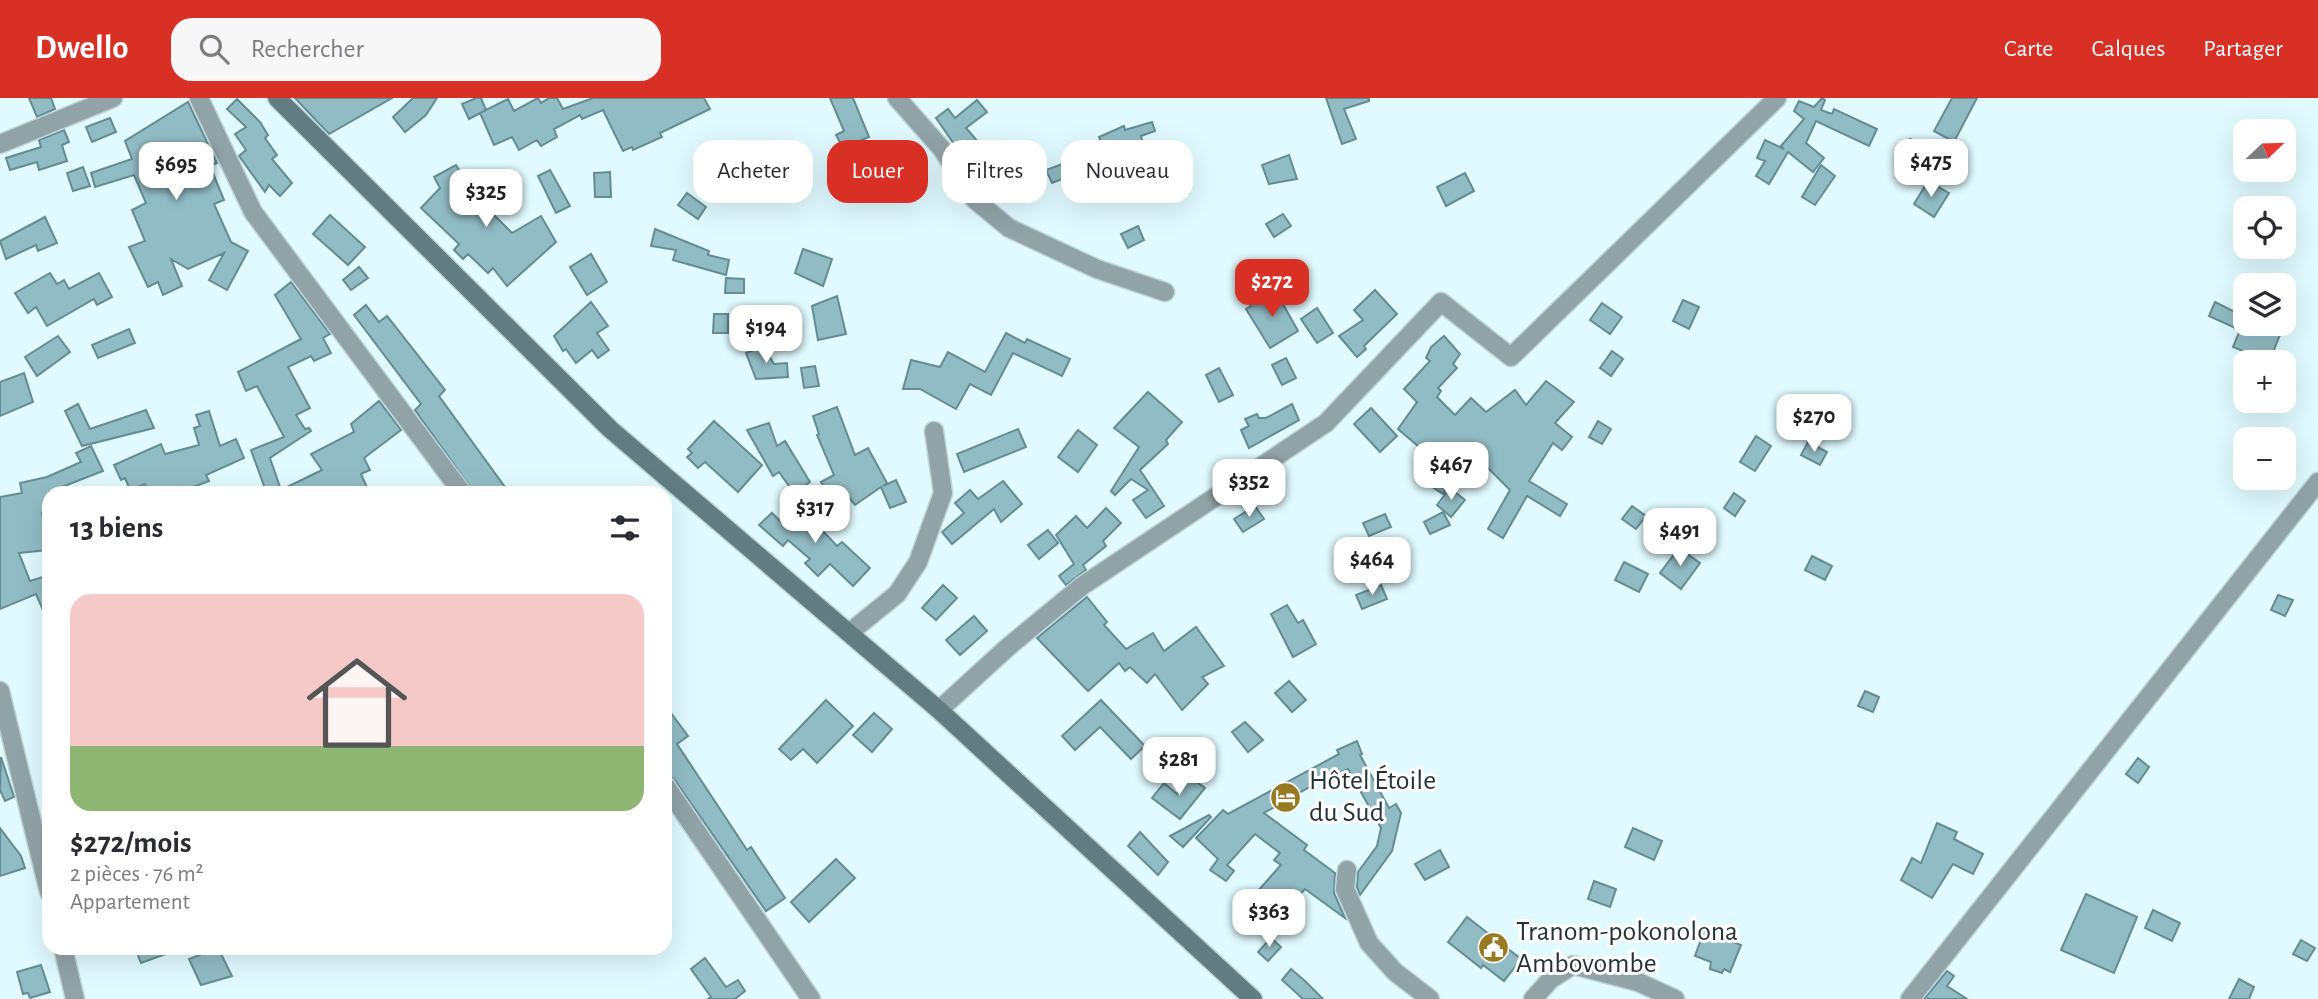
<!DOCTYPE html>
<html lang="fr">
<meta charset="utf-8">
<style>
:root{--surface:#fff;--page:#f7f7f7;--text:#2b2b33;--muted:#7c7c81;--accent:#d93025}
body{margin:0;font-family:"Alegreya Sans",sans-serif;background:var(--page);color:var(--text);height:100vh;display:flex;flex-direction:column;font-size:26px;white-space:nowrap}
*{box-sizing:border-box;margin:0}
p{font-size:23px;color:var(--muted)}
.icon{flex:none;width:38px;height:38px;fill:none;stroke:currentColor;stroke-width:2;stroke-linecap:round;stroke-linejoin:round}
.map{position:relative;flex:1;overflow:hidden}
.drawer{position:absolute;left:42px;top:388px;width:630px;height:469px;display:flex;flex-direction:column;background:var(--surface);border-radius:21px;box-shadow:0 7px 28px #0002}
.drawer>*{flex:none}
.guide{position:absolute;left:693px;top:42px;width:665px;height:63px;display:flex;gap:14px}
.needle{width:46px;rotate:67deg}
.fabs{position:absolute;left:2233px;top:21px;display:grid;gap:14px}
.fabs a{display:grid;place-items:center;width:63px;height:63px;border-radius:14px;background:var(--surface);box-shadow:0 7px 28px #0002;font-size:35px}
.price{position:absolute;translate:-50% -60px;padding:0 16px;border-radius:14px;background:#fff;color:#222;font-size:23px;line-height:46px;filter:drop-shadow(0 2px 4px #0008)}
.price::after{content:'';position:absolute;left:50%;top:42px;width:21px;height:16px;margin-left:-10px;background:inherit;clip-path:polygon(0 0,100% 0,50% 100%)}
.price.selected{background:var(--accent);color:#fff}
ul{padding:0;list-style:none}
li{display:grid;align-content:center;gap:14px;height:371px;padding:0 28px}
li span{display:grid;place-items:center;height:217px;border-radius:21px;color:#555}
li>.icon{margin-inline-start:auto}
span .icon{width:126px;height:126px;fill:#fffc;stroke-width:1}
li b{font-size:30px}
h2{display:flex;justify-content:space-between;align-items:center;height:84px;padding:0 28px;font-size:30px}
.pill{padding:0 24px;border-radius:21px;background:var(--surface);box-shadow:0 7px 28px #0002;font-size:24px;line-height:63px}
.pill.selected{background:var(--accent);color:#fff}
header{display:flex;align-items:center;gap:42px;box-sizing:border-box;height:98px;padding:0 35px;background:var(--accent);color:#fff}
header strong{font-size:33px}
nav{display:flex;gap:38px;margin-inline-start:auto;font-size:24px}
.search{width:490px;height:63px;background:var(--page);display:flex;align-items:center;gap:18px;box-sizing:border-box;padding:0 24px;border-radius:21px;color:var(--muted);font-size:26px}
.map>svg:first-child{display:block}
</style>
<header>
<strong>Dwello</strong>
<div class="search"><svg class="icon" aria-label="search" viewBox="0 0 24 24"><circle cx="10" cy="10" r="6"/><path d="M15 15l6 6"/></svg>Rechercher</div>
<nav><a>Carte</a><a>Calques</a><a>Partager</a></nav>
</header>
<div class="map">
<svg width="2318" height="901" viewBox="0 0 2318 901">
<rect width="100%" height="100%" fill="#e0faff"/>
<g fill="#92bcc4" stroke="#638c94" stroke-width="2">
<path d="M29 0H51L55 11 37 19Z"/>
<path d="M295 0H392L329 36Z"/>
<path d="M413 0H437L426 17 405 34 393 19Z"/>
<path d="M476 0H481L486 12 508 1 514 13 538 0 541 5 549 0H557L563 11 593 0H704L710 11 660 35 662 39 633 52 632 49 623 53 603 12 582 21 580 17 554 31 557 39 541 48 537 42 519 52 512 39 494 47 480 15 486 12 469 21 462 6Z"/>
<path d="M830 0H853L869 39 843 50 836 37 844 33Z"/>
<path d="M1326 0H1369V3L1344 11 1356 41 1342 46Z"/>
<path d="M1822 0 1825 2 1821 12 1832 16 1834 11 1877 31 1869 48 1816 23 1806 45 1824 60 1813 74 1788 54 1769 86 1756 78 1765 63 1757 60 1765 42 1784 51 1781 48 1804 21 1794 13 1799 3 1814 9Z"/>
<path d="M1952 0H1977L1954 44 1934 33Z"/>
<path d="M237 1 260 24 268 37 265 40 277 57 272 61 292 85 280 98 269 87 265 94 239 58 246 52 235 36 246 29 227 11Z"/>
<path d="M977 2 987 14 966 30 992 60 979 71 966 57 963 59 936 20 948 11 955 20Z"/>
<path d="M188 4 217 65 210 68 224 102 214 106 231 144 248 153 227 192 209 182 224 155 188 171 171 161 182 188 163 197 158 184 148 189 129 149 145 143 132 112 146 105 134 77 95 89 91 75 132 61 125 43Z"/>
<path d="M110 20 116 34 92 44 86 29Z"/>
<path d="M1152 24 1155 33 1141 38 1143 45 1130 49 1129 44 1105 53 1099 39 1124 28 1125 32Z"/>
<path d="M64 32 69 44 62 47 67 63 39 72 37 64 10 72 6 60 41 49 39 42Z"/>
<path d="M1910 41 1922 47 1913 65 1902 59Z"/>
<path d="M1289 57 1297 81 1269 86 1262 67Z"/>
<path d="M1065 65 1070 78 1052 85 1046 72Z"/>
<path d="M456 67 468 87 460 92 470 111 507 93 511 102 491 114 512 135 541 118 556 144 507 188 493 170 488 175 468 156 463 161 454 152 459 146 421 110 440 90 434 79Z"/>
<path d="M1821 67 1835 78 1815 107 1802 99Z"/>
<path d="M83 69 90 88 73 93 67 75Z"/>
<path d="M550 72 570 108 556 115 538 78Z"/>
<path d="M610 74 611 99H595L594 75Z"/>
<path d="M1187 74 1189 95 1174 96 1173 75Z"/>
<path d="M1465 75 1474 93 1446 108 1437 89Z"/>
<path d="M1928 83 1949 95 1934 119 1914 106Z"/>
<path d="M687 95 706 109 698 121 678 107Z"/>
<path d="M1283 116 1291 128 1274 139 1266 126Z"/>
<path d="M330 117 365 149 348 167 313 136Z"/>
<path d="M45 119 57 145 38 153 36 147 6 161 0 143Z"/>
<path d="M1138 128 1144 142 1128 150 1121 136Z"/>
<path d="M655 131 709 153 708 157 729 162 726 177 673 162 676 152 651 148Z"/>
<path d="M803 151 832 161 823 188 795 175Z"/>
<path d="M591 156 607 184 587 197 570 169Z"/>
<path d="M359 169 368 180 351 192 343 182Z"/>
<path d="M50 175 57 186 64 182 69 191 99 175 112 199 97 207 94 201 47 228 36 209 28 215 15 195Z"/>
<path d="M726 180 744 181V195H725Z"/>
<path d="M291 184 330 236 323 240 331 255 314 263 311 258 288 269 310 310 296 317 305 331 309 330 311 333 270 360 281 392 322 372 311 356 354 334 351 326 379 303 401 332 364 360 370 372 361 376 370 396H267L251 352 284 339 257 288 246 293 238 274 301 241 275 197Z"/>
<path d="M1275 192 1298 233 1270 250 1246 211 1251 208 1249 204Z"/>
<path d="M1375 192 1397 216 1364 248 1366 251 1357 259 1339 238 1363 222 1354 212Z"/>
<path d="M837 198 846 236 818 242 812 208Z"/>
<path d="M1683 202 1699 209 1689 231 1673 223Z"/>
<path d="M591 204 608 228 597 235 609 252 598 260 592 252 576 265 566 251 563 253 554 238Z"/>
<path d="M2215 204 2245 219V226L2280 237 2269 264 2233 249 2240 232 2209 218Z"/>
<path d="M1602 205 1622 219 1610 236 1590 222Z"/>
<path d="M366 207 379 224 387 218 445 292 439 298 510 396H475L415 312 421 306 354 217Z"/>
<path d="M1317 210 1333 235 1317 245 1301 221Z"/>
<path d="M714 216H728V235H713Z"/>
<path d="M129 231 135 245 98 260 92 247Z"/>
<path d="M1006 235 1025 245 1027 241 1070 261 1062 278 1013 255 991 297 970 286 956 311 920 291H903L911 262 940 269 948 254 985 274Z"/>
<path d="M58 238 70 254 37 278 25 259Z"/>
<path d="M1444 238 1460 256 1453 266 1457 270 1438 290 1441 293 1437 299 1455 317 1471 300 1486 314 1515 292 1526 307 1546 283 1574 304 1555 325 1572 339 1562 352 1553 345 1529 383 1567 406 1560 418 1527 398 1503 440 1488 431 1510 392 1482 364 1474 376 1462 367 1443 396 1422 382 1432 360 1398 331 1417 304 1404 291 1430 263 1426 260 1431 249Z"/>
<path d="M763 248 774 266 787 265 788 279 756 281 746 255Z"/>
<path d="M1612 253 1623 261 1611 278 1600 270Z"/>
<path d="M1286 260 1296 280 1282 287 1272 267Z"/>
<path d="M815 268 819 288 804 290 801 270Z"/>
<path d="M1219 270 1233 297 1219 304 1206 277Z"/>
<path d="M24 275 33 304 0 318V284Z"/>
<path d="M1148 294 1182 324 1166 342 1168 346 1140 372 1164 408 1146 420 1133 402 1148 392 1131 381 1115 397 1111 393 1139 349 1114 330Z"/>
<path d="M78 306 90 331 146 312 154 330 82 348 65 313Z"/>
<path d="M1292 306 1299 322 1249 350 1241 332 1249 328 1245 321 1257 316 1259 320H1266Z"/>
<path d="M837 309 855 357 868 350 887 385 883 388 896 382 906 404 890 410 881 389 855 407 846 396 834 408 821 384 834 377 817 337 819 336 813 318Z"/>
<path d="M1371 310 1397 338 1380 354 1354 326Z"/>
<path d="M209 313 220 348 236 341 244 360 206 377 209 383 178 395 176 389 163 396H149L145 386 130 392 125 380 121 382 114 367 161 346 165 356 199 347 194 330 200 328 196 317Z"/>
<path d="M714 323 762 367 738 394 705 364 698 370 687 359 692 355 688 351Z"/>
<path d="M1598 323 1611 331 1602 346 1589 339Z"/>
<path d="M769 325 777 348 785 343 810 384 794 395 779 374 773 378 747 332Z"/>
<path d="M1018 331 1026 349 964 374 957 356Z"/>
<path d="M1078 332 1097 347 1078 374 1058 359Z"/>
<path d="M1756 338 1771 348 1755 373 1740 364Z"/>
<path d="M1808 344 1827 354 1820 367 1801 357Z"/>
<path d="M91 348 103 373 49 394V413L42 415 47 452 19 455 30 483 49 477V526L36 496 0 511V399L22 395 20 385 47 379 81 364 76 355Z"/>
<path d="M1003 383 1022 406 1001 424 994 411 952 446 942 434 964 415 955 405 970 392 978 401Z"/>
<path d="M1450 390 1465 402 1451 419 1437 407Z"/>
<path d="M1734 395 1745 403 1735 418 1724 410Z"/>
<path d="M799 408 837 448 842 444 870 470 853 488 830 466 818 478 805 465 810 461 788 442 783 448 759 427 772 415 781 424Z"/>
<path d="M1255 408 1264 421 1243 434 1234 421Z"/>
<path d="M1632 408 1646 418 1636 431 1622 421Z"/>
<path d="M1106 410 1121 425 1103 443 1106 448 1083 467 1086 472 1066 487 1059 478 1074 466 1056 437 1076 418 1087 430Z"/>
<path d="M1443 414 1450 427 1430 436 1424 424Z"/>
<path d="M1385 416 1391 429 1369 438 1363 425Z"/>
<path d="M1048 432 1058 445 1039 461 1028 447Z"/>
<path d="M1679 450 1700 465 1681 491 1660 475Z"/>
<path d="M1812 458 1832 468 1825 482 1805 472Z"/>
<path d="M1624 464 1648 476 1639 494 1615 482Z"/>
<path d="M943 487 957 500 936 522 922 510Z"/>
<path d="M1381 487 1387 501 1362 511 1356 497Z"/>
<path d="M2278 497 2293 502 2285 518 2271 512Z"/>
<path d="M1087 499 1107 524 1104 527 1126 551 1153 535 1164 553 1196 529 1224 568 1202 579 1208 586 1182 612 1155 576 1147 585 1130 569 1125 573 1119 565 1088 593 1037 540Z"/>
<path d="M1287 507 1298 525 1303 522 1316 546 1293 559 1271 516Z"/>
<path d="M974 518 987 533 960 557 946 542Z"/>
<path d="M1289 583 1306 602 1292 614 1275 595Z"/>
<path d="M1865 593 1879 599 1873 614 1858 608Z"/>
<path d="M826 602 853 628 817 665 803 651 791 662 779 651Z"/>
<path d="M1101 602 1145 648 1131 661 1100 629 1075 652 1062 638Z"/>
<path d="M665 607 688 638 677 646 747 752 751 749 785 800 766 813 674 681 665 676Z"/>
<path d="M874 615 892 631 872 654 853 637Z"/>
<path d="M1245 624 1263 642 1248 654 1232 634Z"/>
<path d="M1357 643 1362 656 1360 657 1389 710 1396 706 1401 715 1392 753 1360 797 1357 789 1358 774 1377 748 1381 730 1348 671 1322 682 1264 715 1307 747 1304 752 1335 775 1334 795 1345 820 1305 791 1282 816 1257 794 1281 767 1274 762 1280 755 1255 736 1227 767 1234 773 1226 783 1210 772 1218 761 1196 740 1223 712 1228 716 1339 656 1337 652Z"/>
<path d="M1 659 14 699 5 703 0 692Z"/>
<path d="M2138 660 2149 669 2138 685 2126 676Z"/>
<path d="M1190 679 1205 690 1180 721 1152 700 1164 685 1177 696Z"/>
<path d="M1209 717 1211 719 1183 749 1170 738Z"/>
<path d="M1937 725 1957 734 1954 741 1983 756 1973 776 1953 766 1932 800 1901 782 1912 760 1921 765Z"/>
<path d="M0 730 21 758 25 770 0 778Z"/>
<path d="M1633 730 1662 743 1654 762 1625 749Z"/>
<path d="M1140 734 1168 764 1158 777 1128 748Z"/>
<path d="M1440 752 1449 769 1425 782 1415 766Z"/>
<path d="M836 761 855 780 809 824 791 804Z"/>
<path d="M1594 783 1616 791 1610 809 1588 801Z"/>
<path d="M2086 796 2137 819 2114 875 2061 852Z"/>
<path d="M2153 812 2180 825 2172 843 2145 830Z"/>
<path d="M1467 819 1521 861 1504 883 1483 867 1481 870 1448 844Z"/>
<path d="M1704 833 1741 847 1730 874 1724 871 1722 875 1710 871 1711 864 1695 858Z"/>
<path d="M1271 840 1281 849 1268 863 1258 854Z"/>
<path d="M2301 842 2315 850 2307 863 2293 856Z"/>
<path d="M135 850H176L177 852 141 865Z"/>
<path d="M218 850 232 878 201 887 189 861Z"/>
<path d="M705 860 726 889 738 882 745 893 735 901H708L711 899 691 871Z"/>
<path d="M41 867 50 894 30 900 28 895 23 896 17 874Z"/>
<path d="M1291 871 1305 883 1323 901H1303L1282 882Z"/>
<path d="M1947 873 1954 878 1947 888 1967 901H1924Z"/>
<path d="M2239 881 2254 889 2249 901H2229Z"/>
</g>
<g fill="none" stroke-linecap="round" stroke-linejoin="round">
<defs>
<g id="minor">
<path d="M199 0 253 114 463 396"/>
<path d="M897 0 942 51 974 101 1009 130 1097 171 1165 194"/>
<path d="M0 46 113 0"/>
<path d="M849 535 897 496 918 464 943 395 934 333"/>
<path d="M0 593 49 794"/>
<path d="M939 612 1008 549 1082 488 1326 325 1441 204 1511 259 1777 0"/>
<path d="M665 687 811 901"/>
<path d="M1347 772 1345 791 1369 845 1395 874 1430 901"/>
<path d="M63 850 75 901"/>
<path d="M1533 901 1550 882 1573 867 1638 884 1675 901"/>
<path d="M1910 901 2318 384"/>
</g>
<path id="secondary" d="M277 0 610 331 939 612 1253 901"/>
</defs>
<use href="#minor" stroke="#bed6db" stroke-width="21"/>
<use href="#secondary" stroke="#bed6db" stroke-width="21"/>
<use href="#minor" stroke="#92a3a7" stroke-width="18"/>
<use href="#secondary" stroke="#627d82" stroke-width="18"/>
</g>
<defs>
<symbol id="hotel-disc" viewBox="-11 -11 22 22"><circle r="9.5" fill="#987a22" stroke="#fff"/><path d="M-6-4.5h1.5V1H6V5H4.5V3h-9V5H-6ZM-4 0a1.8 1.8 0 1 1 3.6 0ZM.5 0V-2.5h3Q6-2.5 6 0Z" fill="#fff"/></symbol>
<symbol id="civic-disc" viewBox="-11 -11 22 22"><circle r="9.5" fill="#987a22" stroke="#fff"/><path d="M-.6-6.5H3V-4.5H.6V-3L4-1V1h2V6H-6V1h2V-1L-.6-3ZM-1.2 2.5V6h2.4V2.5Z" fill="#fff"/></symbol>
</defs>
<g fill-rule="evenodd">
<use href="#hotel-disc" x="1268" y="682" width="35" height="35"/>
<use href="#civic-disc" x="1476" y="832" width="35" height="35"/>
</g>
<g text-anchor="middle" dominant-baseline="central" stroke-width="6" stroke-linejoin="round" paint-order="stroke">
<g font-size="28" fill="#233438" stroke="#fff" text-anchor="start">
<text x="1309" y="683">Hôtel Étoile<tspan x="1309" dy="32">du Sud</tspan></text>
<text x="1516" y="834">Tranom-pokonolona<tspan x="1516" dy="32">Ambovombe</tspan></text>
</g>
</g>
</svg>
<div class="fabs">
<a><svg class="needle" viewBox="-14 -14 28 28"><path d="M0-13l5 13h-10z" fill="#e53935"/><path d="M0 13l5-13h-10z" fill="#7c7c81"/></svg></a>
<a><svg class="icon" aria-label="locate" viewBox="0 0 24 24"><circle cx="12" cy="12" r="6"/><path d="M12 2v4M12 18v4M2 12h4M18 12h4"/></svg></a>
<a><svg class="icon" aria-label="layers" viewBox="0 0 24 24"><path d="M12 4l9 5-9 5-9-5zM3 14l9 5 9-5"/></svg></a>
<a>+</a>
<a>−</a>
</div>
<b class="price" style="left:1931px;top:101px">$475</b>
<b class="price" style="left:176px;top:104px">$695</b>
<b class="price" style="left:486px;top:131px">$325</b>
<b class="price selected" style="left:1272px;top:221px">$272</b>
<b class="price" style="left:766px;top:267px">$194</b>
<b class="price" style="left:1814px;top:356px">$270</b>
<b class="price" style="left:1451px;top:404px">$467</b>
<b class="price" style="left:1249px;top:421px">$352</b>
<b class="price" style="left:815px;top:447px">$317</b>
<b class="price" style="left:1680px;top:470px">$491</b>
<b class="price" style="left:1372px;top:499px">$464</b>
<b class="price" style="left:1179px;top:699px">$281</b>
<b class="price" style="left:1269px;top:851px">$363</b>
<div class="guide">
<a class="pill">Acheter</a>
<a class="pill selected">Louer</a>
<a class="pill">Filtres</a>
<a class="pill">Nouveau</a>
</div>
<section class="drawer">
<h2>13 biens<svg class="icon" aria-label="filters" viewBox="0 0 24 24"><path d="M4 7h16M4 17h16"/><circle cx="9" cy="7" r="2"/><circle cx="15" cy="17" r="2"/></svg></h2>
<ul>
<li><span style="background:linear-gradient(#f6c9c9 70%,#8fb573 0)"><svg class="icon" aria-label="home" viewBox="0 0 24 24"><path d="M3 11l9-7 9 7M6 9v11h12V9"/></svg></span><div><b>$272/mois</b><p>2 pièces · 76 m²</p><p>Appartement</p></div></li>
</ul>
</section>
</div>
